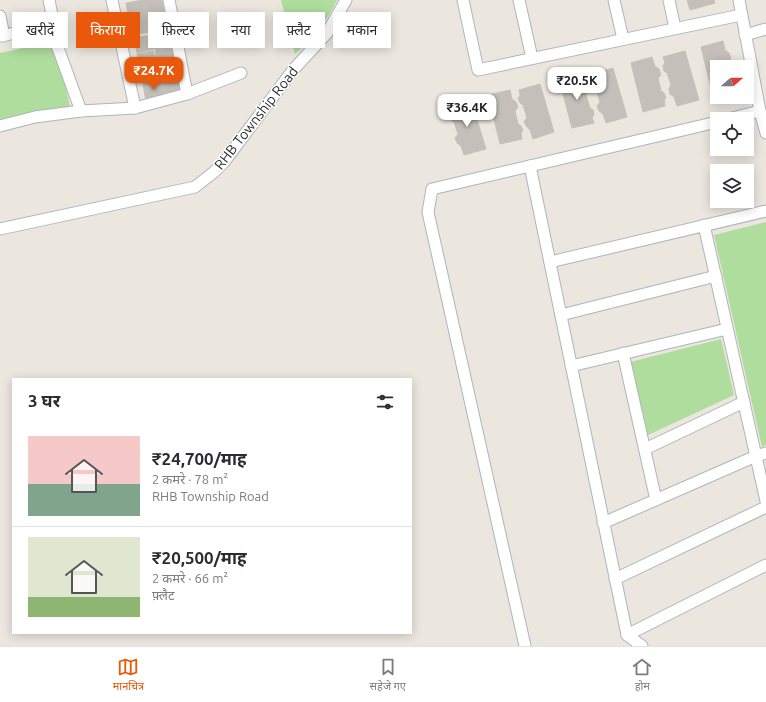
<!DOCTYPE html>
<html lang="hi">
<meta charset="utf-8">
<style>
:root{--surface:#fff;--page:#f2f2f3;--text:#2b2b33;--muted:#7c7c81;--line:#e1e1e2;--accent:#ea580c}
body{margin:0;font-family:Ubuntu,"Noto Sans Devanagari",sans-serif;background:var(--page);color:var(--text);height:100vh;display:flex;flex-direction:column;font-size:15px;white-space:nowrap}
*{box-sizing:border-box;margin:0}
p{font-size:13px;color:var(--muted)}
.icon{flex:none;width:22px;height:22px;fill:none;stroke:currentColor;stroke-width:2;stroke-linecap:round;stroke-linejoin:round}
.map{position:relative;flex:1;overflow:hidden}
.details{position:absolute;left:12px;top:378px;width:400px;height:256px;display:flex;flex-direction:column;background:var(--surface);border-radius:0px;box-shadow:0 2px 10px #0003}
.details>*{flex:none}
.guide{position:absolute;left:12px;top:12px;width:400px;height:36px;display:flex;gap:8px}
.needle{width:26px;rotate:70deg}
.buttons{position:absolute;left:710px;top:60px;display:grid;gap:8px}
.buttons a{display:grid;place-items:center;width:44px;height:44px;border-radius:0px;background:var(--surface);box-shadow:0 2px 10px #0003;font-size:20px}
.price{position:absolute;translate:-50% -34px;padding:0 9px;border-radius:8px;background:#fff;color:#222;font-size:13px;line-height:26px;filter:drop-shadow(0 1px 2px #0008)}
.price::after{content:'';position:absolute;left:50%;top:24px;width:12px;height:9px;margin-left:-6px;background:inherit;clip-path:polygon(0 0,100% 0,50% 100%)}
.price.current{background:var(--accent);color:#fff}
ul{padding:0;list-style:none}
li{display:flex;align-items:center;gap:12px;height:100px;padding:0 16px}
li+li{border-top:1px solid var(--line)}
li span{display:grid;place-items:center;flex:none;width:112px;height:80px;border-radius:0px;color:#555}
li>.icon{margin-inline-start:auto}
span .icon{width:48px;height:48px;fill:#fffc;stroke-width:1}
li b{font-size:17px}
h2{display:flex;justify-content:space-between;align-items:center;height:48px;padding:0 16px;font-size:17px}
.chip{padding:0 14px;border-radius:0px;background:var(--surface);box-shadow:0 2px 10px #0003;font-size:14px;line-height:36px}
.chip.current{background:var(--accent);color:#fff}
.tab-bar{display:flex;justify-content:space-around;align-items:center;height:56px;border-top:1px solid var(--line);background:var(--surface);font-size:11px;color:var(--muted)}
.tab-bar a{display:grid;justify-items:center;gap:2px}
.tab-bar .current{color:var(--accent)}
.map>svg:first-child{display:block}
</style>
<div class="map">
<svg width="766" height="646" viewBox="0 0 766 646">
<rect width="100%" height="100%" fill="#ebe6de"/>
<g fill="#afdd9e">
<path d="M281 0H337C326 23 313 37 295 54Z"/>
<path d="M56 41 70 107 0 121V53Z"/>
<path d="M766 222V445L762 447 714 235Z"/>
<path d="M721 339 734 395 648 435 630 362Z"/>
</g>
<g fill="#c4c0b9" stroke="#c6c2b7">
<path d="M143 0H162L164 11 146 15Z"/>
<path d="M143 0 146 15 129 19 126 3Z"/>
<path d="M687 0H714L715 3 690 10Z"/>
<path d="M164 11 168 28 150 32 146 15Z"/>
<path d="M146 15 150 32 132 35 129 19Z"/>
<path d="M169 31 173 46 155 49 151 35Z"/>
<path d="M151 35 154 49 137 53 134 38Z"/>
<path d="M723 41 725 50 729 53 731 59 728 62 729 67H717V95L713 96 701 47Z"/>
<path d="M172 47 175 61 158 65 155 50Z"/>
<path d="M153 51 157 64 140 66 137 54Z"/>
<path d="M685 51 699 100 677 106 674 97 670 94 669 89 671 85 667 73 664 71 663 66 665 63 663 57Z"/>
<path d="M652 57 655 66 659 69 661 75 658 78 661 91 664 93 666 98 664 100 665 106 643 112 631 63Z"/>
<path d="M175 61 179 77 163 79 157 65Z"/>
<path d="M156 66 159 80 143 82 139 69Z"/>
<path d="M613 68 627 117 606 123 603 114 599 111 597 106 600 102 596 89 593 87 592 83 594 80 592 74Z"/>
<path d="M581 74 583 83 588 86 589 91 586 95 590 108 593 110 594 115 592 117 594 123 572 128 559 79Z"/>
<path d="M179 77 183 94 166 97 162 81Z"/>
<path d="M161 81 165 97 146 101 143 84Z"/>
<path d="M540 84 554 132 533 139 530 130 526 126 524 121 527 118 523 105 520 103 518 98 520 96 519 90Z"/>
<path d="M510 90 512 99 516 102 518 107 515 111 518 124 521 126 523 130 521 133 522 139 500 144 488 95Z"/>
<path d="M471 100 486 149 464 155 461 146 457 143 455 138 458 134 454 122 451 120 450 115 452 112 450 107Z"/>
</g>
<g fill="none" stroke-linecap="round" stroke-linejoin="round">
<defs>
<g id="minor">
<path d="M49 0 52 15 50 26 81 111"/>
<path d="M112 0 135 108"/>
<path d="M169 0 187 94"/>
<path d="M463 0 478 70 741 15"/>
<path d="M519 0 532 58"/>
<path d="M614 0 623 39"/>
<path d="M669 0 675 28"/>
<path d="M739 0 760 111 766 133"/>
<path d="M0 16 4 36"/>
<path d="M745 35 766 29"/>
<path d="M0 36 50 26"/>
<path d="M728 119 760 111"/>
<path d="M0 126 35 117 81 111 135 108 187 94 241 73"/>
<path d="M530 166 627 635 642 646"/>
<path d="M704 225 766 501"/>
<path d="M0 229 195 187 214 172 224 162 293 70 327 33 346 0"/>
<path d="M550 262 766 211"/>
<path d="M561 315 716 276"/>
<path d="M623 353 656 500"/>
<path d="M571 366 727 329"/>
<path d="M645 449 744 402"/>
<path d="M603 523 756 456 766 453"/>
<path d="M615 579 766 507"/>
<path d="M627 635 766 565"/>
<path d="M525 646 428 212 432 189 717 122"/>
</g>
</defs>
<use href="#minor" stroke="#b1b3bd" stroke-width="13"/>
<use href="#minor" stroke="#fff" stroke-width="11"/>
</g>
<g text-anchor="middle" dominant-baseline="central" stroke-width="3" stroke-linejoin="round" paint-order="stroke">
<g font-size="14" fill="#2a2a2a" stroke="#fff">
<text transform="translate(256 118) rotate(-52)">RHB Township Road</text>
</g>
</g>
</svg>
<div class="buttons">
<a><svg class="needle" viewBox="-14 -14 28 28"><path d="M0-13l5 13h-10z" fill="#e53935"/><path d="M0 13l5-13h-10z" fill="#7c7c81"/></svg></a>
<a><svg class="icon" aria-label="locate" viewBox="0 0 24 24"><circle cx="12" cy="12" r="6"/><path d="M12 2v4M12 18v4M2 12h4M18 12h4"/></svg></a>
<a><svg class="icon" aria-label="layers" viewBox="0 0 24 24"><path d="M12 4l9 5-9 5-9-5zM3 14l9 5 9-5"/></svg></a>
</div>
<b class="price current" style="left:154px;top:91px">₹24.7K</b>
<b class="price" style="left:577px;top:101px">₹20.5K</b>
<b class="price" style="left:467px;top:128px">₹36.4K</b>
<div class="guide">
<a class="chip">खरीदें</a>
<a class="chip current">किराया</a>
<a class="chip">फ़िल्टर</a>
<a class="chip">नया</a>
<a class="chip">फ़्लैट</a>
<a class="chip">मकान</a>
</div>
<section class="details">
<h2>3 घर<svg class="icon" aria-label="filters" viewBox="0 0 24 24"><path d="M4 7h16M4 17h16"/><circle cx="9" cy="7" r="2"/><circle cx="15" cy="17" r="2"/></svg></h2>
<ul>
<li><span style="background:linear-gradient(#f6c9c9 60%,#7fa58c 0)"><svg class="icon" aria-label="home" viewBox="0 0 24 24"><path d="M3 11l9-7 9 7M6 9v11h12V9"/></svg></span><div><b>₹24,700/माह</b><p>2 कमरे · 78 m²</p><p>RHB Township Road</p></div></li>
<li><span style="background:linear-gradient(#dfe7d0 75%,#8fb573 0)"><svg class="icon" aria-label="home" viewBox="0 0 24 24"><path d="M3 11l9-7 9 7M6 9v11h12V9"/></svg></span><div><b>₹20,500/माह</b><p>2 कमरे · 66 m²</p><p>फ़्लैट</p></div></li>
</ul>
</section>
</div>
<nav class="tab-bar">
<a class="current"><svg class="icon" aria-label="map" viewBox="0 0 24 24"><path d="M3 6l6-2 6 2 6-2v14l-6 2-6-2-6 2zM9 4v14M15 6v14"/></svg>मानचित्र</a>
<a><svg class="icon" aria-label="saved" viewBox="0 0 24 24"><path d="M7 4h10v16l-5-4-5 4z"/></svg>सहेजे गए</a>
<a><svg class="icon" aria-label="home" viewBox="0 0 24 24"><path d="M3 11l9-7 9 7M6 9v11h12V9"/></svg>होम</a>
</nav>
